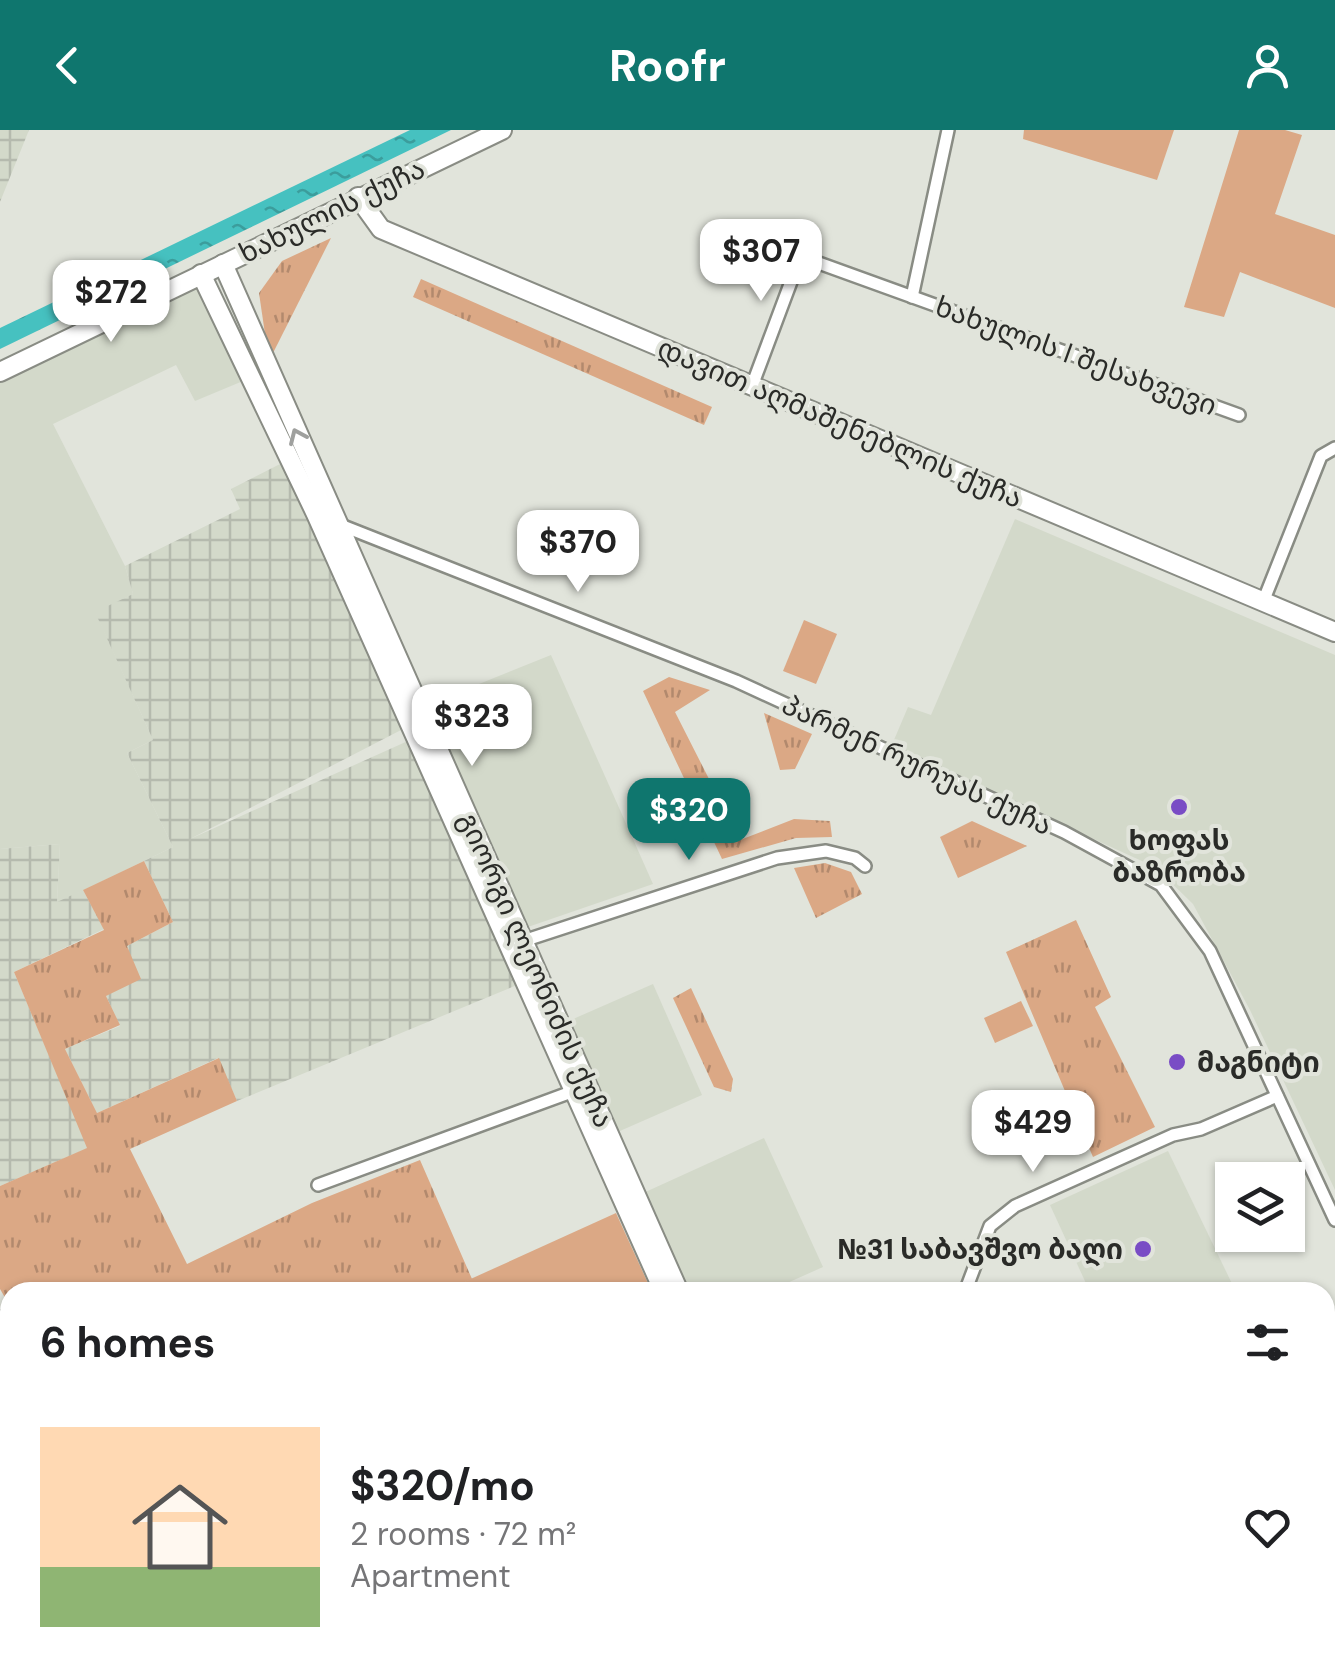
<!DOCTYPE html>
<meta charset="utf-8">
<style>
:root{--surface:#fff;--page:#f2f2f2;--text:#202124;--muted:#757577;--accent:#0f766e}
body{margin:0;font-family:"DM Sans","Noto Sans Georgian",sans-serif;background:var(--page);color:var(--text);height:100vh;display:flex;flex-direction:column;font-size:38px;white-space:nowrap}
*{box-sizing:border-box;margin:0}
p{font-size:32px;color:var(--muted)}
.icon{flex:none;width:55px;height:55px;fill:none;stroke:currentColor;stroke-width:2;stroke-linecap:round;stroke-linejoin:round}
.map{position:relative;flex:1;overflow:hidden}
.details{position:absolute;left:0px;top:1152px;width:1335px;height:392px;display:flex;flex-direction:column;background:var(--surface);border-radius:30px 30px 0 0;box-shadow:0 2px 8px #0004}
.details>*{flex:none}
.buttons{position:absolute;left:1215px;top:1032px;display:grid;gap:20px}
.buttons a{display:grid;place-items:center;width:90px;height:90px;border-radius:0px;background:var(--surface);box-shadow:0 2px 8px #0004;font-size:50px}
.price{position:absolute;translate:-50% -85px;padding:0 22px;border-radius:20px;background:#fff;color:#222;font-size:32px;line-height:65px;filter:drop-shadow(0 2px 5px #0008)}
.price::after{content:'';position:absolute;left:50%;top:60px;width:30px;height:22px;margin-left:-15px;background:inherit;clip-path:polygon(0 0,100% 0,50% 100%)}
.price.current{background:var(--accent);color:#fff}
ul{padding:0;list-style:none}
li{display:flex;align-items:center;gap:30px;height:250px;padding:0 40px}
li span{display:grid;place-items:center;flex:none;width:280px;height:200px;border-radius:0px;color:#555}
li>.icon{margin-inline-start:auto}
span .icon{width:120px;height:120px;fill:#fffc;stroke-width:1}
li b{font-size:42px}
h2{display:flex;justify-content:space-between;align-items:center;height:120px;padding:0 40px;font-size:42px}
header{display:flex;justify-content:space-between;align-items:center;height:130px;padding:0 40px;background:var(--accent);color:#fff;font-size:45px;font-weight:700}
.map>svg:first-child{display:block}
</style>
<header><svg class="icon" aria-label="back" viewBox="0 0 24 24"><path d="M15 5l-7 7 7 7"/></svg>Roofr<svg class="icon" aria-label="person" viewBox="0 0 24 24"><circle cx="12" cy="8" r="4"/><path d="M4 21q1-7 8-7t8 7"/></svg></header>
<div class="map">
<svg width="1335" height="1543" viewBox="0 0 1335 1543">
<defs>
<pattern id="industrial-grid" width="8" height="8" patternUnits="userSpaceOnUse" patternTransform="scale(2.5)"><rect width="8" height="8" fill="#d3d9ca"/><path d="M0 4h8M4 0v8" fill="none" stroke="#b5baae"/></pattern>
<pattern id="grass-tufts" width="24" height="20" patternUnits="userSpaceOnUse" patternTransform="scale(2.5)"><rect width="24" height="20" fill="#dba885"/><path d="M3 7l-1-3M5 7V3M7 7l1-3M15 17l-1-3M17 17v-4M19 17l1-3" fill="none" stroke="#b2896d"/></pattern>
<pattern id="water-ripples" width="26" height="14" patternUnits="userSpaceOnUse" patternTransform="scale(2.5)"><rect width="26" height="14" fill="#46c1c0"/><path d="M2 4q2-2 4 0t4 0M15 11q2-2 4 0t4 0" fill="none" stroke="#3b9d9c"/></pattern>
</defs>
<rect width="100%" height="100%" fill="#e1e4db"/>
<g fill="#d3d9ca">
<path d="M197 156 243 251 195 271 176 235 53 294 125 436 133 464 96 483 153 610 127 623 173 717 57 773 60 714 0 719V251Z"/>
<path d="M1015 389 1335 525V1060L1250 880 1193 774 1155 737 891 617 908 577 931 585Z"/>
<path d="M551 525 653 754 522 799 427 575Z"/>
<path d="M653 854 702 965 613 1004 564 893Z"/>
<path d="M764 1008 823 1137 767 1162H687L641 1064Z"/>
<path d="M1168 1021 1236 1162H1090L1050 1075Z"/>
<path d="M709 1535H820L823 1543H713Z"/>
</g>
<g fill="url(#industrial-grid)">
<path d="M0 0H29L0 72Z"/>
<path d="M282 333 403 599 190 709 410 610 517 855 237 971 218 928 97 983 65 919 120 896 106 866 127 816 173 792 144 731 173 717 127 623 153 610 95 482 133 464 125 436 240 379 231 359Z"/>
<path d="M60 714 57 772 83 760 104 799 14 842 88 1018 0 1056V719Z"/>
<path d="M0 1187 10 1209V1535H151L154 1543H0Z"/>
</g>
<g fill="url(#grass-tufts)">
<path d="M331 108 273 223 265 204 259 163 282 131Z"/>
<path d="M421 149 712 277 704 295 413 167Z"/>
<path d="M669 547 710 560 675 582 740 710 794 689 830 691 832 707 796 708 722 729 643 561Z"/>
<path d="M764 583 812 604 795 639 780 640Z"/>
<path d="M972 691 1027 716 958 748 940 707Z"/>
<path d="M144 731 173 792 127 816 141 849 106 866 120 895 65 919 97 983 219 928 237 971 130 1019 187 1134 312 1073 420 1030 472 1149 442 1162H10V1176L0 1159V1056L87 1018 14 842 104 800 83 760Z"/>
<path d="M825 733 851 742 862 764 816 788 794 738Z"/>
<path d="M1076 790 1111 867 1095 877 1155 997 1093 1027 1006 822Z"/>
<path d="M691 858 733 949 731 962 714 957 673 868Z"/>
</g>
<g fill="#dba885">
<path d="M1024 0H1174L1157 50 1023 9Z"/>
<path d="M1239 0H1285L1302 5 1275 84 1335 105V178L1240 142 1224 187 1184 177Z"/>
<path d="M804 490 837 504 816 554 783 541Z"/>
<path d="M1021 871 1033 896 995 913 984 888Z"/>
<path d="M1106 936 1125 975 1099 988 1080 949Z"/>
<path d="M616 1083 652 1162H442Z"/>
<path d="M190 1535H378L360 1543H193Z"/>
<path d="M429 1535H709L713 1543H411Z"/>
<path d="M1049 1535H1256L1260 1543H1053Z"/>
</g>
<path fill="url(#water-ripples)" d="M410 0H451L0 219V198Z"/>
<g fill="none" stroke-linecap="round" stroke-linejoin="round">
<defs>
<g id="street">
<path d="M912 167 948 0"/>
<path d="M752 256 798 133 805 128 1239 285"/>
<path d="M338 394 736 551 1064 702 1161 755 1210 821 1335 1090"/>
<path d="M1263 472 1321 326 1335 318"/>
<path d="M517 813 777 728 826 721 855 728 865 736"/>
<path d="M318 1055 574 961"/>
<path d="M965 1162 990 1096 1015 1076 1173 1005 1201 999 1277 966"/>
<path d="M0 1187 10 1208"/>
<path d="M151 1535 154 1543"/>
<path d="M391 1543 409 1535"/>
</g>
<g id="secondary">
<path d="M358 67 381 99 1335 502"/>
<path d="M223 134 679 1162"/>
<path d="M201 144 316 384 664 1162"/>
<path d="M0 242 502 0"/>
<path d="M1325 1250 1335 1245"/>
<path d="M830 1535 834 1543"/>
<path d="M846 1535 849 1543"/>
</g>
</defs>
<use href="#street" stroke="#898c84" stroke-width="16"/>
<use href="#secondary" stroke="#898c84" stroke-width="22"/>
<use href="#street" stroke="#fff" stroke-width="11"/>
<use href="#secondary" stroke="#fff" stroke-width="18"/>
</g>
<defs><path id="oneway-chevron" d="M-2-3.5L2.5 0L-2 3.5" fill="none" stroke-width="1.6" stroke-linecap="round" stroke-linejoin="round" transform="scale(2.5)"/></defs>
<use stroke="#9fa09e" href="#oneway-chevron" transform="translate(297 306) rotate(-114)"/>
<g fill="#794cc5" stroke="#e1e4db" stroke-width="4">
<circle cx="1179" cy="677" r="10"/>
<circle cx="1177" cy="932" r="10"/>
<circle cx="1143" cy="1119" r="10"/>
</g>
<g text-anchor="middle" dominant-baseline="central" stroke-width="8" stroke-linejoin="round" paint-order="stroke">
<g font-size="28" fill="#2a2b28" stroke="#e1e4db">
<text transform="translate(332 81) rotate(-26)">ხახულის ქუჩა</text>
<text transform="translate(1076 226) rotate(20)">ხახულის I შესახვევი</text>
<text transform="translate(840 293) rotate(23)">დავით აღმაშენებლის ქუჩა</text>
<text transform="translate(917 635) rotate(25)">პარმენ რურუას ქუჩა</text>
<text transform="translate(536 840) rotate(66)">გიორგი ლეონიძის ქუჩა</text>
</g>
<g font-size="28" font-weight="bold" fill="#2a2b28" stroke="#e1e4db">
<text x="1179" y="710">Ხოფას<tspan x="1179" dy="32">Ბაზრობა</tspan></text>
<text x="1197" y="932" text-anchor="start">მაგნიტი</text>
<text x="1123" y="1119" text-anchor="end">№31 საბავშვო ბაღი</text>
</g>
</g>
</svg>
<div class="buttons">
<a><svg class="icon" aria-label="layers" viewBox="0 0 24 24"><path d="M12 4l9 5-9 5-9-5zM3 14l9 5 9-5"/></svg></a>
</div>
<b class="price" style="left:761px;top:174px">$307</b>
<b class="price" style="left:111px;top:215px">$272</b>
<b class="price" style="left:578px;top:465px">$370</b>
<b class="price" style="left:472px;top:639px">$323</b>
<b class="price current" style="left:689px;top:733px">$320</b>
<b class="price" style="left:1033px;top:1045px">$429</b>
<section class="details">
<h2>6 homes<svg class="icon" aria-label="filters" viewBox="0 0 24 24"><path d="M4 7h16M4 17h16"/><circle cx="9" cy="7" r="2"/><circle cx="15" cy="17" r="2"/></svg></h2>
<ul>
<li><span style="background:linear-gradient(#ffd9b3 70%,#8fb573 0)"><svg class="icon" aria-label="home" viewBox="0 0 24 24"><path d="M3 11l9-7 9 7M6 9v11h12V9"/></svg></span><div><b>$320/mo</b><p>2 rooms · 72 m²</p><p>Apartment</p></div><svg class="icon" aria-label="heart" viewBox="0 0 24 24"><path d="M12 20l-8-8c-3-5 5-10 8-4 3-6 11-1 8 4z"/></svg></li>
</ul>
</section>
</div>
